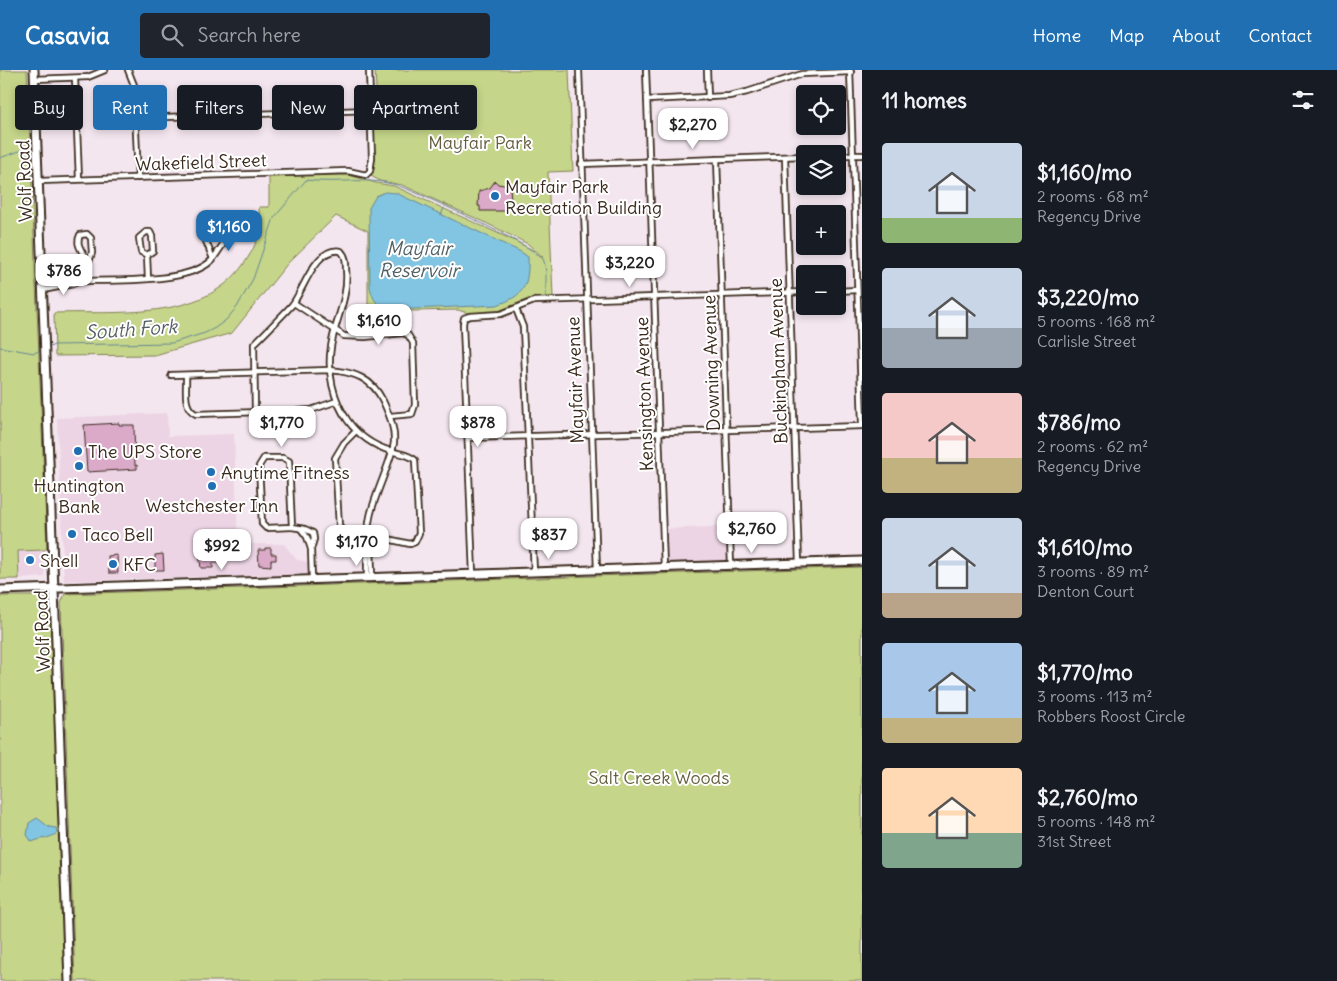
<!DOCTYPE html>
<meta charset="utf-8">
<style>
:root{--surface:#171b24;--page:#20242c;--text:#f1f3f6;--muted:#9ea1a6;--accent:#1f6fb2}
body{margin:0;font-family:Delius,sans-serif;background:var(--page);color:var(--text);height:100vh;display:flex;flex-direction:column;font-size:19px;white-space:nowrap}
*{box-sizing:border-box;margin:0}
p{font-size:16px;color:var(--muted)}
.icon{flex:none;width:28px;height:28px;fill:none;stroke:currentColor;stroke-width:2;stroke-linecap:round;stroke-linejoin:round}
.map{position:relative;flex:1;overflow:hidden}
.panel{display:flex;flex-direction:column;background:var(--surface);width:475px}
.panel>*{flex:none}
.banner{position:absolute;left:15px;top:15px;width:475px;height:45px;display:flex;gap:10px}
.buttons{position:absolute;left:796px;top:15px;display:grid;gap:10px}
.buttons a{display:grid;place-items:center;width:50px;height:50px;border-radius:5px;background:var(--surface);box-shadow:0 2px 8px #0003;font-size:25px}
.price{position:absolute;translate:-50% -42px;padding:0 11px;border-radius:10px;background:#fff;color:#222;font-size:16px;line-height:32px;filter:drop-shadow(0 1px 2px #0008)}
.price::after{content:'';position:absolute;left:50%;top:30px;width:15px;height:11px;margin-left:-8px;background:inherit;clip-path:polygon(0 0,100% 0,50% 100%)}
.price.current{background:var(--accent);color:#fff}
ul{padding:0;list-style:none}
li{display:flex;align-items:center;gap:15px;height:125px;padding:0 20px}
li span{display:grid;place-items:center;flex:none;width:140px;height:100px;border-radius:5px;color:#555}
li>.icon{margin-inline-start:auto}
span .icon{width:60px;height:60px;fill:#fffc;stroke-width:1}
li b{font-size:21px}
h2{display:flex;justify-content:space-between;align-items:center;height:60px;padding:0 20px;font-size:21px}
.tag{padding:0 18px;border-radius:5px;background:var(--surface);box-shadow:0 2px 8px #0003;font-size:18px;line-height:45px}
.tag.current{background:var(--accent);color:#fff}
header{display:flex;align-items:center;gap:30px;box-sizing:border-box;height:70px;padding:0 25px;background:var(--accent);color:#fff}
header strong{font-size:24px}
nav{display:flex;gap:28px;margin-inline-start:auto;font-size:18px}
.search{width:350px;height:45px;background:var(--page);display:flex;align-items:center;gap:12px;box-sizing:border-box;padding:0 18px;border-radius:5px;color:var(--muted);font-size:19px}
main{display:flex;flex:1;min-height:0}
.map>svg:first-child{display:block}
</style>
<header>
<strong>Casavia</strong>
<div class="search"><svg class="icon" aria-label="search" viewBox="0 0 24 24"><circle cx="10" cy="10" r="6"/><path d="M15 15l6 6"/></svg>Search here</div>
<nav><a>Home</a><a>Map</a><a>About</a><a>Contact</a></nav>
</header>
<main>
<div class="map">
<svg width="862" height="911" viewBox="0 0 862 911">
<rect width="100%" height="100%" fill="#f4e6ef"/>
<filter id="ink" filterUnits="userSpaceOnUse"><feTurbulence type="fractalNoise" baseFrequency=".02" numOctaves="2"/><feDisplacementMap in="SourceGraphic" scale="10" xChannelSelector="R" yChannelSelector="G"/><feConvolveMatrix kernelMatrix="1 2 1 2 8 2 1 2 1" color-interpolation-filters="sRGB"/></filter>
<g filter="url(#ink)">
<g fill="#ecd4e4">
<path d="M167 343 168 366 234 364 238 474H284L297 490 310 492 311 504 64 511 57 348Z"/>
<path d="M731 456V491L663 493 662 459Z"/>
<path d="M44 480 45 507 19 509 17 481Z"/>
</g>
<g fill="#c5d589" stroke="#808054">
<path d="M0 0H27L47 478 44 480 18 481 19 509H0Z"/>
<path d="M375 0H569L573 101 548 102 553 227 528 229 496 242 468 243 458 240 368 242V161L336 146 288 193 232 263 155 285 55 286 54 243C115 241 203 252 243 195 250 185 258 172 259 160 260 153 259 145 259 137H269V106L349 105 376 113 394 116 515 171 533 180 540 187H543L528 174 482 151 402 115 380 111 371 106 375 91 373 37 377 36Z"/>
<path d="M862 497V911H75L61 533 65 524Z"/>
<path d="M0 526H41L46 528 50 534 65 911H0Z"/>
</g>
<g fill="#82c5e3" stroke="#668794">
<path d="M385 122 396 123 521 182 528 187C529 216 524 226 497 235L391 240C377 237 373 230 370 217L369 138 376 126Z"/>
<path d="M37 748 49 757 56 758 57 763C50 769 40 768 32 772L27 765 29 753Z"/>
</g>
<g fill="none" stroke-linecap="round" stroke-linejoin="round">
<g stroke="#668794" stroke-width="1">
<path d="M0 88 28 78"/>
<path d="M441 145 444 138"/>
<path d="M0 277 34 283 41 280"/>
<path d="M50 277 54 275 172 273 205 263 215 258 226 250 237 237 253 209 274 148 306 110C335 114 364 107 393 114 410 118 538 178 543 189 548 199 545 216 546 227"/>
</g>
</g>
<g fill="#dbaac9" stroke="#3b2a1e">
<path d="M495 111 498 114 510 116 511 131H506V141H480V136H478L479 121 490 118Z"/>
<path d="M119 353V355H134L135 396 137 395V399L87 402 84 355Z"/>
<path d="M265 478H271V484H276V490H271V496L259 495 258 480H265Z"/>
<path d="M219 483V493H213V498H201L199 484Z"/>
<path d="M163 484 164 500H155V485Z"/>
<path d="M117 485 118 503H109L108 486Z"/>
</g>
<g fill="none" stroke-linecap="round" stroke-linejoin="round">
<defs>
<g id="street">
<path d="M128 0 134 15 138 108"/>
<path d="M579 0 597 500"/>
<path d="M646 0 664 497"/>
<path d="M707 0 708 28"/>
<path d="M850 0 862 353"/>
<path d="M75 8 79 109"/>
<path d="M35 9 88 7 105 0"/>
<path d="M647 30 729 26 747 22 802 4 851 2"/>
<path d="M135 48 370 40"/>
<path d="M838 85H862"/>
<path d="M785 87 799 493"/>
<path d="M717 89 731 496"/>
<path d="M581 94 805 86"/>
<path d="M39 111 348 101 366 105 370 101 372 88 369 0"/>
<path d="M146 162H150L152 166 153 181 147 185 141 182 139 168Z"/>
<path d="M147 185 148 209"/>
<path d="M85 191 90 189 92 183 91 168 87 164 80 165C75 176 83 180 85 189 86 196 85 204 85 211"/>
<path d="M43 210 72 209 78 211C111 210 187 214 211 191L213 189 226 170V165L223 163H208L204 166 213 189"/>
<path d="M43 220 73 214 78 211"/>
<path d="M838 221 857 220"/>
<path d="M294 233 344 266 365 267 403 263 408 265 413 273 415 335 412 344 390 346"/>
<path d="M516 239 523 257 534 502"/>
<path d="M171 305 330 300C354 302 372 308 383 331 389 344 395 358 394 372 392 396 359 451 371 471L372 507"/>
<path d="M186 305C187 318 182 338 196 344L300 341 311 340 337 331"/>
<path d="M255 342 254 274C267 261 280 248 292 235 304 220 315 176 341 181 346 186 346 192 346 199 349 229 335 249 331 277 327 302 333 330 348 351 358 365 374 376 391 381 399 384 409 384 415 390L419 463 415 472 410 474 383 468 352 467 344 463 339 456 335 388 344 373 356 361"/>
<path d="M468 368 862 356"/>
<path d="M264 388H283L289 391 292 457 266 458 262 454 259 396Z"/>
<path d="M292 457 305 459 313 463 314 469 311 479"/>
<path d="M301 459 307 467 311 479 312 509"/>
<path d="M473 504 463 254 464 248 470 246 501 244 534 231 805 222"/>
<path d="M367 507V472L369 468"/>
</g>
<g id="secondary">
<path d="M34 0 69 911"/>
<path d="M0 520 862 491"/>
</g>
</defs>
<use href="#street" stroke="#3b2a1e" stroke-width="8"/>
<use href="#secondary" stroke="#3b2a1e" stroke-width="11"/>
<use href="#street" stroke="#fff" stroke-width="4.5"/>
<use href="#secondary" stroke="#fff" stroke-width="7"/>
</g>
</g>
<g fill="#1f6fb2" stroke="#fff" stroke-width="2">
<circle cx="495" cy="126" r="5"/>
<circle cx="78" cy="381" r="5"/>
<circle cx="79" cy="396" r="5"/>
<circle cx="211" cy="402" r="5"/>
<circle cx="212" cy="416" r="5"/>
<circle cx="72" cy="464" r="5"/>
<circle cx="30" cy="490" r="5"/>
<circle cx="113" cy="494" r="5"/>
</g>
<g text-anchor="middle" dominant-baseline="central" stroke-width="4" stroke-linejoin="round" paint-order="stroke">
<g font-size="18" fill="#645d3e" stroke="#fff">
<text x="480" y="72">Mayfair Park</text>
<text x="659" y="707">Salt Creek Woods</text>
</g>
<g font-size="18" fill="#3b2a1e" stroke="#fff">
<text transform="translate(201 92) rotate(-2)">Wakefield Street</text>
<text transform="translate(24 111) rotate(-92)">Wolf Road</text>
<text transform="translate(778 291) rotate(-92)">Buckingham Avenue</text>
<text transform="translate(711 293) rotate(-92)">Downing Avenue</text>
<text transform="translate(575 310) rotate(-92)">Mayfair Avenue</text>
<text transform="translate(644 324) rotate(-92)">Kensington Avenue</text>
<text transform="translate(42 561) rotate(-92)">Wolf Road</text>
</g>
<g font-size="18" fill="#3b2a1e" stroke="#fff" text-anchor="start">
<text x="505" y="116">Mayfair Park<tspan x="505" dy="21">Recreation Building</tspan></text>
<text x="88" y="381">The UPS Store</text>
<text x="221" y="402">Anytime Fitness</text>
<text x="79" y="415" text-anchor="middle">Huntington<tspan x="79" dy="21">Bank</tspan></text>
<text x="212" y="435" text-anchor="middle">Westchester Inn</text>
<text x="82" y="464">Taco Bell</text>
<text x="40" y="490">Shell</text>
<text x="123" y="494">KFC</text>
</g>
<g font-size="19" font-style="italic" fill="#546063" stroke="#fff">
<text x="419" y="178">Mayfair<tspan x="419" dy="22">Reservoir</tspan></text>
<text transform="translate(131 259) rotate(-4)">South Fork</text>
</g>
</g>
</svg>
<div class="buttons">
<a><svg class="icon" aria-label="locate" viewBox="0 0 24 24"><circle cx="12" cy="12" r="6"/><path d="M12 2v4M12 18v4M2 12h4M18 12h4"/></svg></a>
<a><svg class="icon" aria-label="layers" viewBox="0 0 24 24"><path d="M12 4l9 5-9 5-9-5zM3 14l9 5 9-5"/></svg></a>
<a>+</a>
<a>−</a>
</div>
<b class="price" style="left:693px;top:80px">$2,270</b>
<b class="price current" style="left:229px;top:182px">$1,160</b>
<b class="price" style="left:630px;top:218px">$3,220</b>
<b class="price" style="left:64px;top:226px">$786</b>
<b class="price" style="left:379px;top:276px">$1,610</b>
<b class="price" style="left:282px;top:378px">$1,770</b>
<b class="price" style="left:478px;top:378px">$878</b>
<b class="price" style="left:752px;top:484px">$2,760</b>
<b class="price" style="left:549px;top:490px">$837</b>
<b class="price" style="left:357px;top:497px">$1,170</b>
<b class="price" style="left:222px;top:501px">$992</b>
<div class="banner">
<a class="tag">Buy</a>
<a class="tag current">Rent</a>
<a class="tag">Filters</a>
<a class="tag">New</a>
<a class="tag">Apartment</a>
</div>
</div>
<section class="panel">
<h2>11 homes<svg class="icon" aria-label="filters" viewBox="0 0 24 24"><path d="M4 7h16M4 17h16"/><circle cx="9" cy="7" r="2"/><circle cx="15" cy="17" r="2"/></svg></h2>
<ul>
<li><span style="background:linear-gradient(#c9d6e8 75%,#8fb573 0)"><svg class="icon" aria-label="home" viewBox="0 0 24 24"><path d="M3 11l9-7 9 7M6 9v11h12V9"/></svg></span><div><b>$1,160/mo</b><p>2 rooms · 68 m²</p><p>Regency Drive</p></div></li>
<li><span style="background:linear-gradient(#c9d6e8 60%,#9aa5b1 0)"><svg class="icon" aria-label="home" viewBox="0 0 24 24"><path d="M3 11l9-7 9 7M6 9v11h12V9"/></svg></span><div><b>$3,220/mo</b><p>5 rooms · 168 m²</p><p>Carlisle Street</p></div></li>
<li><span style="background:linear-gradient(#f6c9c9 65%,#c2b280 0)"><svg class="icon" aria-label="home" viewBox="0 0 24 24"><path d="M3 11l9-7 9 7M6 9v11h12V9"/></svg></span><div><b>$786/mo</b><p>2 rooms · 62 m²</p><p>Regency Drive</p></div></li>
<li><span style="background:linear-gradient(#c9d6e8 75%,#b9a48a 0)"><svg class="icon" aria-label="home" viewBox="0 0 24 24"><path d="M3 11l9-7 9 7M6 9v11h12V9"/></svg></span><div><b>$1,610/mo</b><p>3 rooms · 89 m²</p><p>Denton Court</p></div></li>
<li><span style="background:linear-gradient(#a9c7e8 75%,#c2b280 0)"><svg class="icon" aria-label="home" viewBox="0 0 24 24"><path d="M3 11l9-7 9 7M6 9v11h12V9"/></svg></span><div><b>$1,770/mo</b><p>3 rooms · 113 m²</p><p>Robbers Roost Circle</p></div></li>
<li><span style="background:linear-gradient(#ffd9b3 65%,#7fa58c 0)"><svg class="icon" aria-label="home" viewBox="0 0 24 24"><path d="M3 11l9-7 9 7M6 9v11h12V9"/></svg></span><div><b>$2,760/mo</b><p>5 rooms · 148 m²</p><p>31st Street</p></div></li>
</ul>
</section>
</main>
